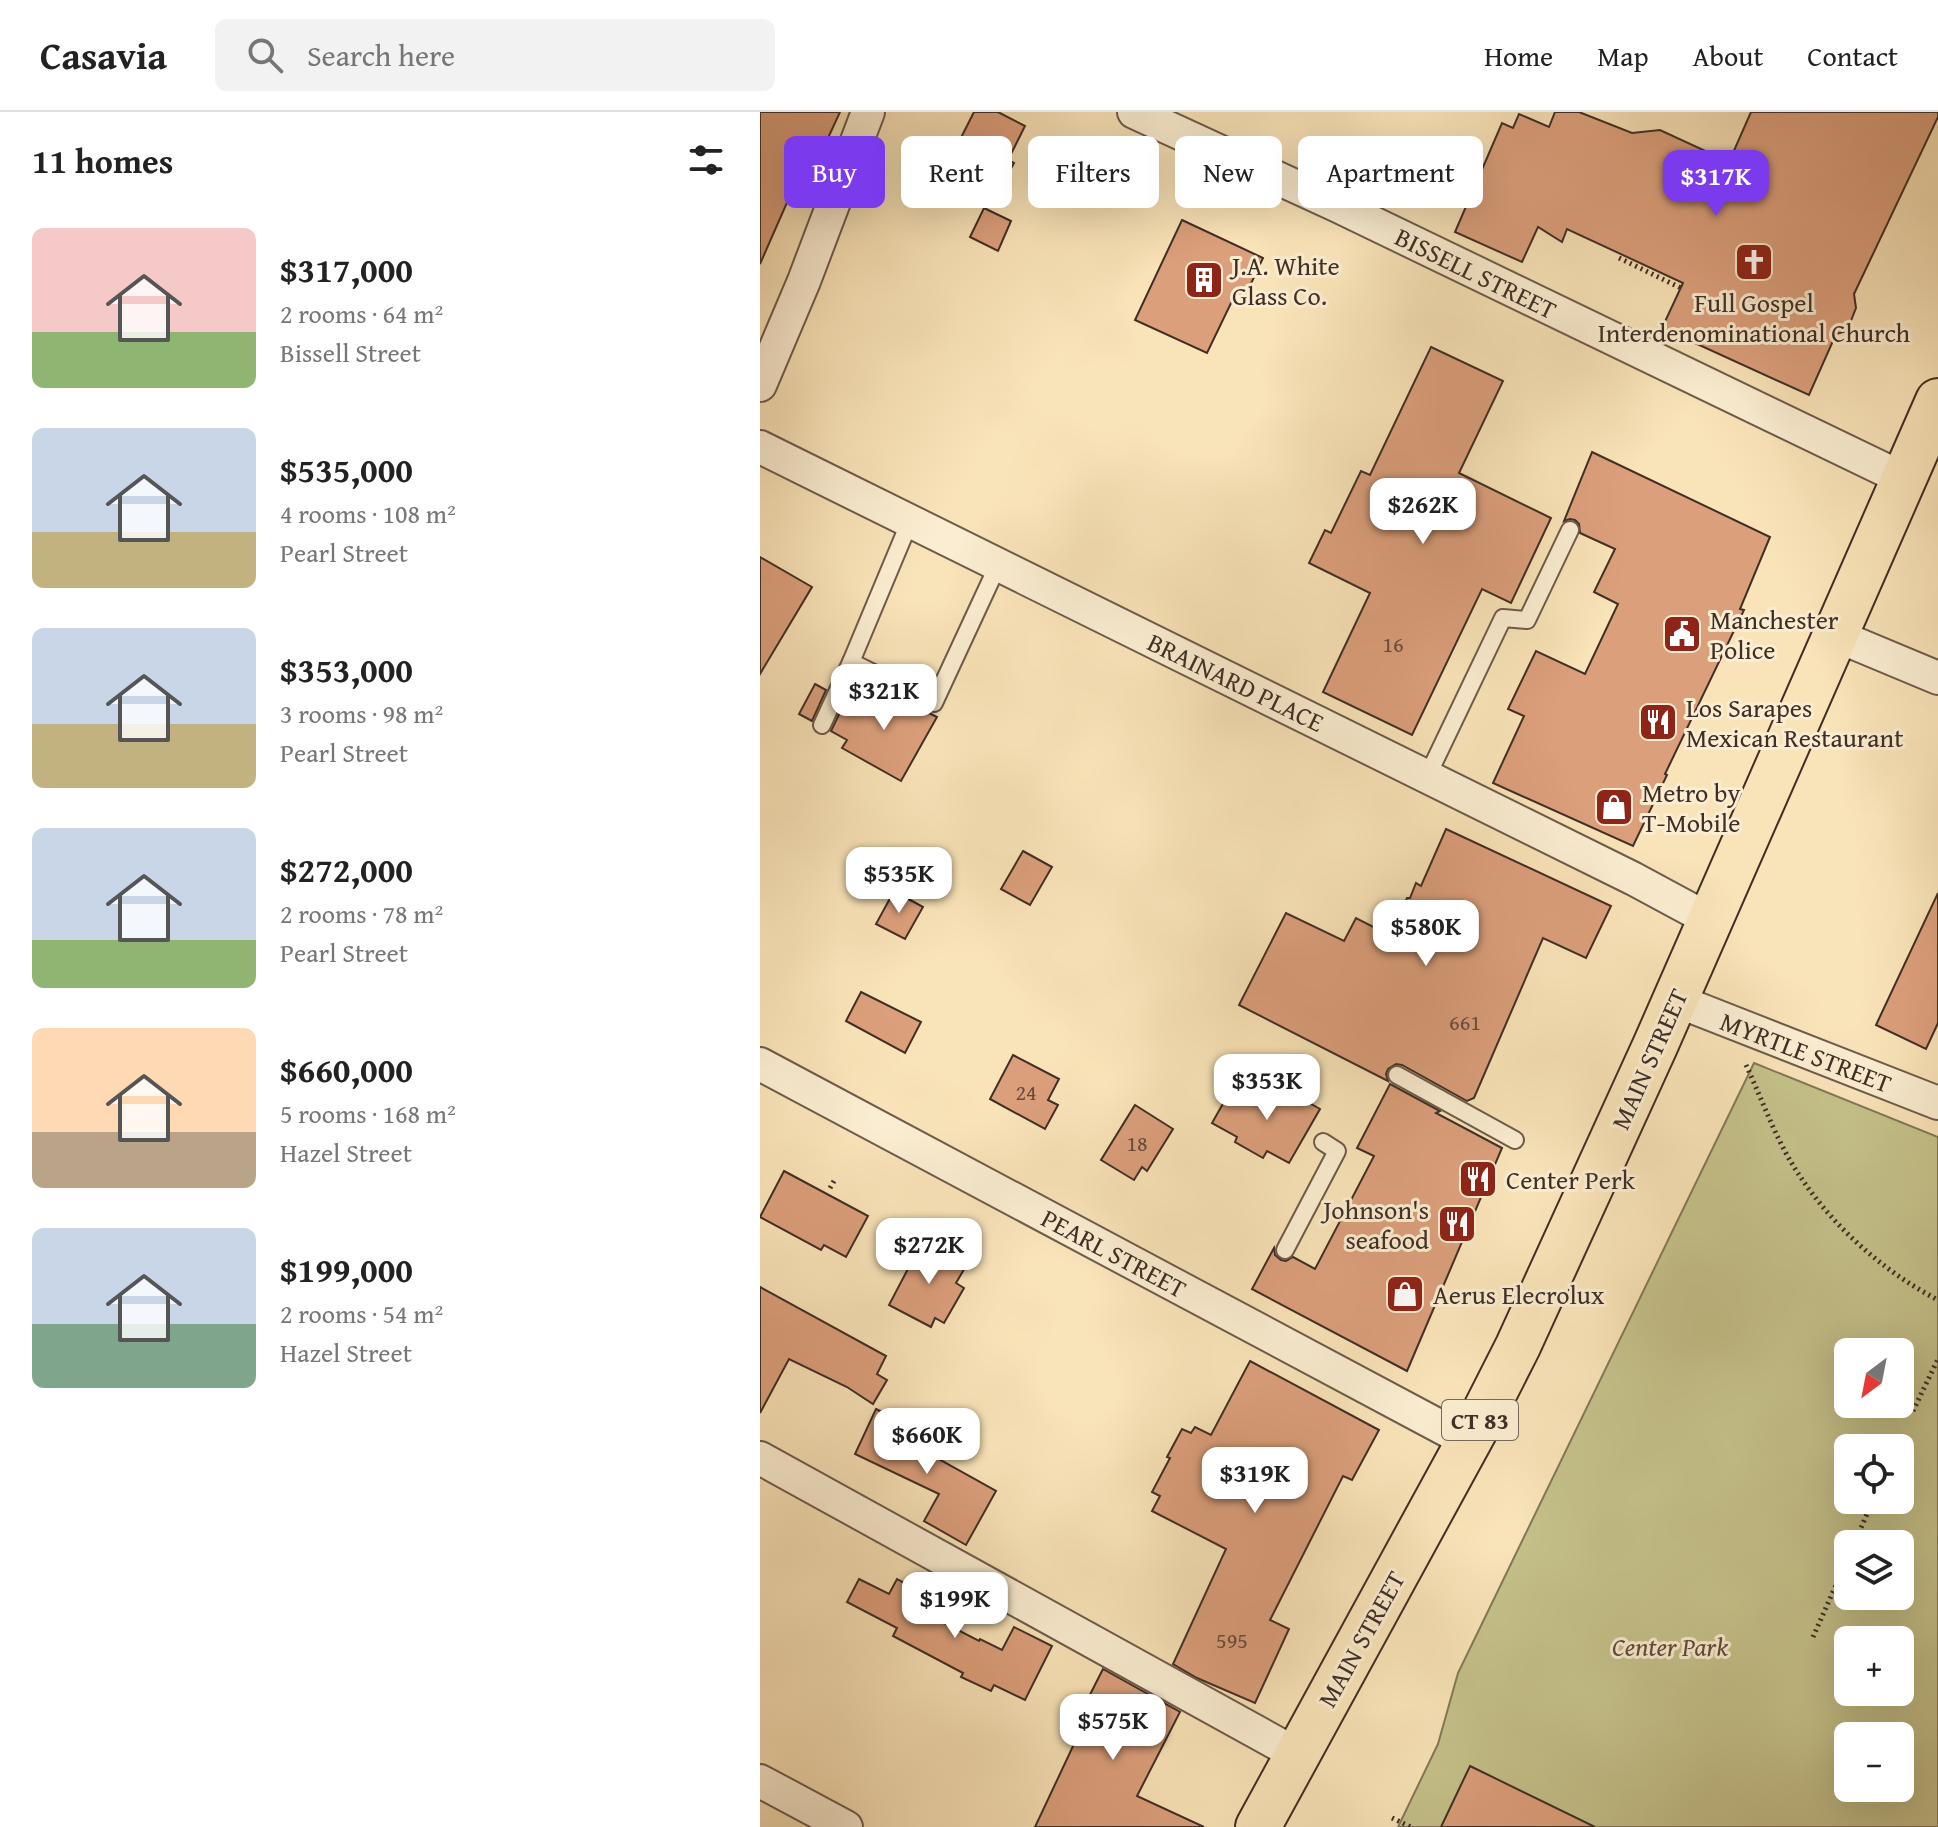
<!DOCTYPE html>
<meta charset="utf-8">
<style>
:root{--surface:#fff;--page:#f2f2f2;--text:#222;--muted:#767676;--line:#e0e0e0;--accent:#7c3aed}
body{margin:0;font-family:"Gentium Book Plus",serif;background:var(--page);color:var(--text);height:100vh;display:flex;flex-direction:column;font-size:30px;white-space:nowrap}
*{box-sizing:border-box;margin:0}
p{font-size:26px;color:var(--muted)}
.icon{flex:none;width:44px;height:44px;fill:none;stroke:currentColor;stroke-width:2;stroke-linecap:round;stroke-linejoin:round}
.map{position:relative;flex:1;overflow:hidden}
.side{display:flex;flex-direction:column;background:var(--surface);width:760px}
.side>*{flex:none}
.banner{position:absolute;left:24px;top:24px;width:760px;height:72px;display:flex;gap:16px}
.needle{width:52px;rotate:212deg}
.fabs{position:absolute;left:1074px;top:1226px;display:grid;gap:16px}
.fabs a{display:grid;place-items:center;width:80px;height:80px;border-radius:12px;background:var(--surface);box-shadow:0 8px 32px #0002;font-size:40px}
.price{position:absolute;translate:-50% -68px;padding:0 18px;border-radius:16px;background:#fff;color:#222;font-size:26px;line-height:52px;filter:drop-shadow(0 2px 4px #0008)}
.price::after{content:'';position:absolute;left:50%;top:48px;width:24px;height:18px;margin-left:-12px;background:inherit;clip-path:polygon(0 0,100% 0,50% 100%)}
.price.active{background:var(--accent);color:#fff}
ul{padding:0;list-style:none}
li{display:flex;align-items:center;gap:24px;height:200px;padding:0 32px}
li span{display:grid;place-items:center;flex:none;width:224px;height:160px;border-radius:12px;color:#555}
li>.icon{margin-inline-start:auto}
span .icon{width:96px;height:96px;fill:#fffc;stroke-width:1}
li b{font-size:34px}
h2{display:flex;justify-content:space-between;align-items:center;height:96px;padding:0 32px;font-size:34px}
.chip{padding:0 28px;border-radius:12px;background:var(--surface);box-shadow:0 8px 32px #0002;font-size:28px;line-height:72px}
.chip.active{background:var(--accent);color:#fff}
header{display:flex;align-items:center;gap:48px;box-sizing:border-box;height:112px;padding:0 40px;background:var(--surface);border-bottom:2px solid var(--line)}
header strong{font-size:38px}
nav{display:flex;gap:44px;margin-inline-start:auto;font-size:28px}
.search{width:560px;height:72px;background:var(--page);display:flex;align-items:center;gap:20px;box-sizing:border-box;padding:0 28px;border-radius:12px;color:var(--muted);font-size:30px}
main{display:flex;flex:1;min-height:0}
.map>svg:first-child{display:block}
</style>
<header>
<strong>Casavia</strong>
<div class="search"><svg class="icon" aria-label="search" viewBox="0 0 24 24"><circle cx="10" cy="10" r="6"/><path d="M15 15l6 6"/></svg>Search here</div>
<nav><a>Home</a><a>Map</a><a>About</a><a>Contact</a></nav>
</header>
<main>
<section class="side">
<h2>11 homes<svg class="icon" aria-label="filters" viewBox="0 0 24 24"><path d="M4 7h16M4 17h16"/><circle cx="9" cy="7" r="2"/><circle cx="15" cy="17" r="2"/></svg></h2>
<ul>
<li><span style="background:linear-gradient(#f6c9c9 65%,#8fb573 0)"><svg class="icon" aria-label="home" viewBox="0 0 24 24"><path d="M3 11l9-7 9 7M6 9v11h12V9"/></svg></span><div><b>$317,000</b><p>2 rooms · 64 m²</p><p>Bissell Street</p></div></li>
<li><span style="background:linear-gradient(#c9d6e8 65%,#c2b280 0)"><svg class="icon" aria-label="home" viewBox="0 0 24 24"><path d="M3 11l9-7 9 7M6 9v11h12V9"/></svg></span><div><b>$535,000</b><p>4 rooms · 108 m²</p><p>Pearl Street</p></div></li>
<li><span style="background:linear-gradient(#c9d6e8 60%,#c2b280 0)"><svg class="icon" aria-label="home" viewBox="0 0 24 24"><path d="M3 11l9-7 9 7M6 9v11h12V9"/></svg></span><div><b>$353,000</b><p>3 rooms · 98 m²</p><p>Pearl Street</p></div></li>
<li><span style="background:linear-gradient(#c9d6e8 70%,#8fb573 0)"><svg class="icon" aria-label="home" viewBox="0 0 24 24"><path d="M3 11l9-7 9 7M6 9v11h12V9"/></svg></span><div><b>$272,000</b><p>2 rooms · 78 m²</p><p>Pearl Street</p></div></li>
<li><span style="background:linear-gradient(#ffd9b3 65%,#b9a48a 0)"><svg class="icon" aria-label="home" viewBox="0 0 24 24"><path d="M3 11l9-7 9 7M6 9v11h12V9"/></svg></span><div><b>$660,000</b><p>5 rooms · 168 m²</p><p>Hazel Street</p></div></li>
<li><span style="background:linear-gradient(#c9d6e8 60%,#7fa58c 0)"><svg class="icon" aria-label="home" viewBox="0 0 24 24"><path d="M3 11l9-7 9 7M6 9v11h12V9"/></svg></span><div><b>$199,000</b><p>2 rooms · 54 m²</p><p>Hazel Street</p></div></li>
</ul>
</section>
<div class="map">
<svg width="1178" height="1715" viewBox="0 0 1178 1715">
<rect width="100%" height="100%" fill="#f9e3b8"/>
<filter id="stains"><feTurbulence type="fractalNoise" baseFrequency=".0025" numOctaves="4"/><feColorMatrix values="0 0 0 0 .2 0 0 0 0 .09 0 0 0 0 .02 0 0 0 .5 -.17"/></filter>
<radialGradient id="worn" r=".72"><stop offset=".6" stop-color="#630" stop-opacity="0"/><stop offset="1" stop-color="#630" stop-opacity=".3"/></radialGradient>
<path fill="#c5c18a" stroke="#827858" stroke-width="2" fill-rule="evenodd" d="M994 951 1178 1025V1715H638L678 1632 698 1561ZM1088 1240H1140V1292H1088ZM1088 1336H1140V1388H1088ZM1088 1432H1140V1484H1088ZM1088 1528H1140V1580H1088ZM1088 1624H1140V1676H1088Z"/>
<g fill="#db9f7b" stroke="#402e26" stroke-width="2">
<path d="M0 0H80L57 50 47 45 0 152Z"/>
<path d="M214 0H238L265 14 248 48 254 51 234 89 182 63Z"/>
<path d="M795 0H819L872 21 900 18 969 50 991 0H1178V5L1094 182 1096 196 1087 219 1076 222 1049 283 902 216 923 171 807 117 802 130 778 115 762 150 695 120 742 11 753 16 759 2 789 15Z"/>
<path d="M224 96 251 109 238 139 210 125Z"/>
<path d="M422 108 503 146 481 193 472 189 447 241 375 208Z"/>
<path d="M671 235 743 269 699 361 791 406 751 491 722 477 652 623 563 580 610 481 549 451 565 418 571 421 601 359 610 363Z"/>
<path d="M832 340 1010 425 980 497 984 498 905 662 907 663 873 734 733 671 764 604 748 597 776 539 825 562 858 492 834 480 855 437 820 421 819 412 815 408 810 407 804 409Z"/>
<path d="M0 445 52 475 0 562Z"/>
<path d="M55 572 66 578 52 609 39 602Z"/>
<path d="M115 577 132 586 133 583 177 605 141 669 82 636 87 628 71 619 86 588 103 598Z"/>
<path d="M686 717 851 794 826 846 783 826 714 986 707 989 642 953 636 952 628 957 626 962 628 969 479 893 526 801 584 829 596 806 631 824 647 786H650L656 771 661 774Z"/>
<path d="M263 739 292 755 270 793 241 777Z"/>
<path d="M134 779 163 795 145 827 116 812Z"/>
<path d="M1178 781V911L1166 937 1116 913Z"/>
<path d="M101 880 161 910 145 941 86 909Z"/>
<path d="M253 943 299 967 288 988 298 993 285 1017 230 987Z"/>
<path d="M630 972 680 999 676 1001 742 1036 647 1259 492 1177 514 1136 515 1143 521 1148 526 1149 533 1145 555 1157 614 1044 597 1036Z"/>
<path d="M473 974 502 991 508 982 519 988 525 977 560 997 529 1051 507 1039 503 1046 475 1030 477 1025 452 1011Z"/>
<path d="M375 993 413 1017 387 1059 382 1055 374 1068 341 1048Z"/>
<path d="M24 1059 108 1104 86 1145 64 1133 61 1138 0 1105Z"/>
<path d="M162 1130 206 1154 196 1171 204 1176 184 1211 175 1206 171 1215 129 1193Z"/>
<path d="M0 1175 126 1244 117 1262 127 1268 113 1292 87 1275 29 1247 0 1301Z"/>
<path d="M490 1249 619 1318 592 1368 583 1364 510 1508 529 1517 495 1591 437 1566 413 1552 466 1437 392 1399 400 1384 392 1380 410 1346 407 1345 422 1317 431 1321 435 1315 451 1323Z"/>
<path d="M116 1297 159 1318 152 1332 236 1379 206 1433 164 1409 179 1382 95 1342Z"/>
<path d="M99 1467 129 1482 137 1467 171 1485 163 1500 219 1529 220 1527 242 1538 254 1515 292 1534 265 1588 234 1573 231 1579 201 1565 203 1561 133 1524 137 1516 87 1490Z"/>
<path d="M343 1557 420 1600 377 1684 444 1715H275L315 1630 308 1626Z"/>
<path d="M710 1654 835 1715H681Z"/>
</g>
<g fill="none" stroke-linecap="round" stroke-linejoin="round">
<defs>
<g id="service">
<path d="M150 409 91 550 174 591 238 453"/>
<path d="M62 613 91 550"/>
<path d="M667 665 743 506 767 508 810 418"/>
<path d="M637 963 755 1028"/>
<path d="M525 1138 577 1039 563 1030"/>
</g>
<g id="minor">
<path d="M374 0 578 94 1144 367"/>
<path d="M0 273 44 169 108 0"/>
<path d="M0 335 874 767 950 808"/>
<path d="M1075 523 1178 566"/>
<path d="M915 888 1178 991"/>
<path d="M0 952 709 1330"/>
<path d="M0 1346 538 1643"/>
<path d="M0 1669 86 1715"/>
</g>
<path id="primary" d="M498 1715 721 1307 758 1234 895 934 1178 289"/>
</defs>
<use href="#service" stroke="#6e5b4a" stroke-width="20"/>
<use href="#minor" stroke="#6e5b4a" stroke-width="36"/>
<use href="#primary" stroke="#402e26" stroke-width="48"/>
<g stroke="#402e26" stroke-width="5" stroke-dasharray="2 4" stroke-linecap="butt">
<path d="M859 146 921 176"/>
<path d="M986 953C1000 983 1011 1014 1027 1043 1061 1104 1117 1156 1178 1188"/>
<path d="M70 1076 74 1069"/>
<path d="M1153 1299 1178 1247"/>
<path d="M1094 1432 1113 1388"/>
<path d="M1053 1525 1088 1446"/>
<path d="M632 1706 651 1715"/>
</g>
<use href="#service" stroke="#fbedd1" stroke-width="16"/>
<use href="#minor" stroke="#fbedd1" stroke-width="32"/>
<use href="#primary" stroke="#f9e3b8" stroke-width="44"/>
</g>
<defs>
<symbol id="church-square" viewBox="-11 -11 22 22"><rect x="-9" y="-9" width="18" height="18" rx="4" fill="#8f2418" stroke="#fbedd1"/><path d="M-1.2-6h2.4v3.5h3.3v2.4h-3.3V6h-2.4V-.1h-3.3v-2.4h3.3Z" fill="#fff"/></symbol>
<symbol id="building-square" viewBox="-11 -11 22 22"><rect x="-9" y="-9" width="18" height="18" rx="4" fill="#8f2418" stroke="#fbedd1"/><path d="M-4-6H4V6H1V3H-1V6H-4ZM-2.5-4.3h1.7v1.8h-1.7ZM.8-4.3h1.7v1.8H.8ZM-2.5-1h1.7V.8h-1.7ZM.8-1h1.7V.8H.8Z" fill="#fff"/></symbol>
<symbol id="civic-square" viewBox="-11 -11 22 22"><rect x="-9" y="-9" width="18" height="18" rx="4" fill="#8f2418" stroke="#fbedd1"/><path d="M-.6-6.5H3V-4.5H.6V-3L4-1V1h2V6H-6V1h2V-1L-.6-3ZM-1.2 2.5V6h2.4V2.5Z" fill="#fff"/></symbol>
<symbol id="restaurant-square" viewBox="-11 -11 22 22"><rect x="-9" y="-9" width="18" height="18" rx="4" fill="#8f2418" stroke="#fbedd1"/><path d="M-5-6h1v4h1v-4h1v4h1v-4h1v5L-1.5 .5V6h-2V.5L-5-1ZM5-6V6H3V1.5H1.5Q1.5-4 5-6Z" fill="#fff"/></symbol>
<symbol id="shop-square" viewBox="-11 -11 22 22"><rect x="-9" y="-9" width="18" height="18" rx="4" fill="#8f2418" stroke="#fbedd1"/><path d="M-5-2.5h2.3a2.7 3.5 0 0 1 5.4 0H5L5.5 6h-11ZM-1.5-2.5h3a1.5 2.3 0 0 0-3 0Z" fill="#fff"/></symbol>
</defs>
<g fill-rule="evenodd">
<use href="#church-square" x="972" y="128" width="44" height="44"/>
<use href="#building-square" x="422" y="146" width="44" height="44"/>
<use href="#civic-square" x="900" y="500" width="44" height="44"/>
<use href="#restaurant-square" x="876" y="588" width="44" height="44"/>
<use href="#shop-square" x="832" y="673" width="44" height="44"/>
<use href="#restaurant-square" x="696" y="1045" width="44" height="44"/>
<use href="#restaurant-square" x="675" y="1090" width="44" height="44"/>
<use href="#shop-square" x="623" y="1160" width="44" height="44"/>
</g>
<g text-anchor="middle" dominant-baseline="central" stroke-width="6" stroke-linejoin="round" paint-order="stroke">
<g font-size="22" fill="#674a3b">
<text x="633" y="532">16</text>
<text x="705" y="910">661</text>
<text x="266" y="980">24</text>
<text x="377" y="1031">18</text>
<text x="472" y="1528">595</text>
</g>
<rect fill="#fbedd1" stroke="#786759" stroke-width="2" x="682" y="1288" width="76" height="40" rx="6"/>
<g font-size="24" font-weight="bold" fill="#402e26">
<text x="720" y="1308">CT 83</text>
</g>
<g font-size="26" fill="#402e26" stroke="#fbedd1" text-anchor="start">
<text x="472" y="153">J.A. White<tspan x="472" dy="30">Glass Co.</tspan></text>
<text x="994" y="190" text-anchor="middle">Full Gospel<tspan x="994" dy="30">Interdenominational Church</tspan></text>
<text x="950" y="507">Manchester<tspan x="950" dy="30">Police</tspan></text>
<text x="926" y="595">Los Sarapes<tspan x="926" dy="30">Mexican Restaurant</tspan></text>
<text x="882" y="680">Metro by<tspan x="882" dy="30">T-Mobile</tspan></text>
<text x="746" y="1067">Center Perk</text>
<text x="669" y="1097" text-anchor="end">Johnson's<tspan x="669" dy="30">seafood</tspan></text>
<text x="673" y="1182">Aerus Elecrolux</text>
</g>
<g font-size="26" fill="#402e26" stroke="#fbedd1">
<text transform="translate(716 161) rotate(26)">BISSELL STREET</text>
<text transform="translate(476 570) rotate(26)">BRAINARD PLACE</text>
<text transform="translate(1046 940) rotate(21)">MYRTLE STREET</text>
<text transform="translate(889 947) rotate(-66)">MAIN STREET</text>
<text transform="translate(354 1141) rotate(28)">PEARL STREET</text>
<text transform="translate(601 1527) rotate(-61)">MAIN STREET</text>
</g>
<g font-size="26" font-style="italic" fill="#5b4b3a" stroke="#fbedd1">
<text x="910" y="1534">Center Park</text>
</g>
</g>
<rect width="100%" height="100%" filter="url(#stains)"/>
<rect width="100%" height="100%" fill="url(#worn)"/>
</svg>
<div class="fabs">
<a><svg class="needle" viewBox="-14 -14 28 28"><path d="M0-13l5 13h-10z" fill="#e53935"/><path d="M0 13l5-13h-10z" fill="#767676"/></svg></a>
<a><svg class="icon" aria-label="locate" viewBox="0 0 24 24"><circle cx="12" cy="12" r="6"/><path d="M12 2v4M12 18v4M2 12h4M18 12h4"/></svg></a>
<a><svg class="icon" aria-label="layers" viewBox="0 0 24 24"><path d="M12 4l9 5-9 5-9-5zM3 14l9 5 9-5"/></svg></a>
<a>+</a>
<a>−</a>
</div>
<b class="price active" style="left:956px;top:106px">$317K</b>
<b class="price" style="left:663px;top:434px">$262K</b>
<b class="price" style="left:124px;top:620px">$321K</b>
<b class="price" style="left:139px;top:803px">$535K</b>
<b class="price" style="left:666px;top:856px">$580K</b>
<b class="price" style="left:507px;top:1010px">$353K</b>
<b class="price" style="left:169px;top:1174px">$272K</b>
<b class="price" style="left:167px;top:1364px">$660K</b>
<b class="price" style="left:495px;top:1403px">$319K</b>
<b class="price" style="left:195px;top:1528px">$199K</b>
<b class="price" style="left:353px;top:1650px">$575K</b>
<div class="banner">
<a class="chip active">Buy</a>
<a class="chip">Rent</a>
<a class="chip">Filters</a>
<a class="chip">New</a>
<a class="chip">Apartment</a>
</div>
</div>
</main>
